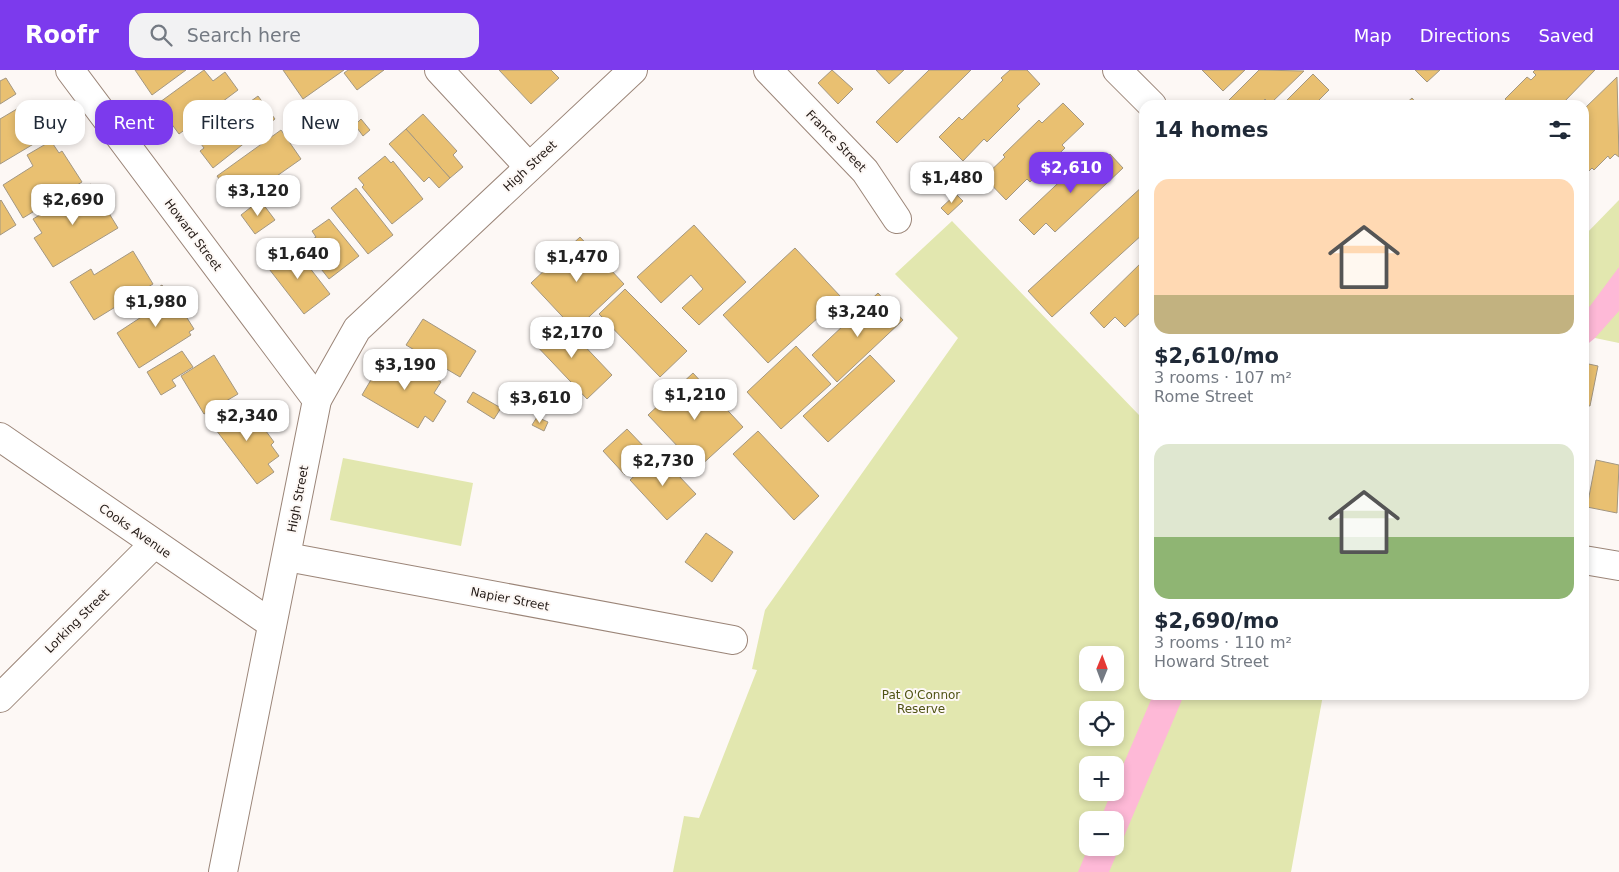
<!DOCTYPE html>
<meta charset="utf-8">
<style>
:root{--surface:#fff;--page:#f2f2f3;--text:#1f2937;--muted:#747a83;--accent:#7c3aed}
body{margin:0;font-family:"DejaVu Sans",sans-serif;background:var(--page);color:var(--text);height:100vh;display:flex;flex-direction:column;font-size:19px;white-space:nowrap}
*{box-sizing:border-box;margin:0}
p{font-size:16px;color:var(--muted)}
.icon{flex:none;width:28px;height:28px;fill:none;stroke:currentColor;stroke-width:2;stroke-linecap:round;stroke-linejoin:round}
.map{position:relative;flex:1;overflow:hidden}
.details{position:absolute;left:1139px;top:30px;width:450px;height:600px;display:flex;flex-direction:column;background:var(--surface);border-radius:15px;box-shadow:0 2px 8px #0003}
.details>*{flex:none}
.banner{position:absolute;left:15px;top:30px;width:475px;height:45px;display:flex;gap:10px}
.needle{width:32px;rotate:1deg}
.tools{position:absolute;left:1079px;top:576px;display:grid;gap:10px}
.tools a{display:grid;place-items:center;width:45px;height:45px;border-radius:10px;background:var(--surface);box-shadow:0 2px 8px #0003;font-size:25px}
.price{position:absolute;translate:-50% -42px;padding:0 11px;border-radius:10px;background:#fff;color:#222;font-size:16px;line-height:32px;filter:drop-shadow(0 1px 2px #0008)}
.price::after{content:'';position:absolute;left:50%;top:30px;width:15px;height:11px;margin-left:-8px;background:inherit;clip-path:polygon(0 0,100% 0,50% 100%)}
.price.active{background:var(--accent);color:#fff}
ul{padding:0;list-style:none}
li{display:grid;align-content:center;gap:10px;height:265px;padding:0 15px}
li span{display:grid;place-items:center;height:155px;border-radius:15px;color:#555}
li>.icon{margin-inline-start:auto}
span .icon{width:90px;height:90px;fill:#fffc;stroke-width:1}
li b{font-size:21px}
h2{display:flex;justify-content:space-between;align-items:center;height:60px;padding:0 15px;font-size:21px}
.pill{padding:0 18px;border-radius:15px;background:var(--surface);box-shadow:0 2px 8px #0003;font-size:18px;line-height:45px}
.pill.active{background:var(--accent);color:#fff}
header{display:flex;align-items:center;gap:30px;box-sizing:border-box;height:70px;padding:0 25px;background:var(--accent);color:#fff}
header strong{font-size:24px}
nav{display:flex;gap:28px;margin-inline-start:auto;font-size:18px}
.search{width:350px;height:45px;background:var(--page);display:flex;align-items:center;gap:12px;box-sizing:border-box;padding:0 18px;border-radius:15px;color:var(--muted);font-size:19px}
.map>svg:first-child{display:block}
</style>
<header>
<strong>Roofr</strong>
<div class="search"><svg class="icon" aria-label="search" viewBox="0 0 24 24"><circle cx="10" cy="10" r="6"/><path d="M15 15l6 6"/></svg>Search here</div>
<nav><a>Map</a><a>Directions</a><a>Saved</a></nav>
</header>
<div class="map">
<svg width="1619" height="802" viewBox="0 0 1619 802">
<rect width="100%" height="100%" fill="#fdf8f5"/>
<g fill="#e2e7af" fill-rule="evenodd">
<path d="M1619 130V273L1595 268 1584 262V166Z"/>
<path d="M952 151 1139 345 1144 340V625H1323L1291 802H673L684 746 699 748 757 600 752 599 765 540 958 268 895 204ZM1088 585H1115V612H1088ZM1088 640H1115V668H1088ZM1088 695H1115V722H1088ZM1088 750H1115V778H1088Z"/>
<path d="M343 388 473 413 461 476 330 450Z"/>
</g>
<g fill="#feb9d7">
<path d="M1619 197V241L1595 268 1584 277V241L1590 236Z"/>
<path d="M1153 625H1184L1109 802H1078L1088 778H1115V750H1100L1111 723 1115 722V714Z"/>
</g>
<g fill="#e9c071" stroke="#a39782">
<path d="M135 0H186L152 25Z"/>
<path d="M204 0 213 11 225 2 238 20 179 64 168 49 172 47 160 32Z"/>
<path d="M283 0H344L303 29Z"/>
<path d="M348 0H384L357 20 344 3Z"/>
<path d="M499 0H551L559 8 531 34Z"/>
<path d="M832 0 853 19 838 34 818 13Z"/>
<path d="M876 0H904L889 14Z"/>
<path d="M929 0H971L897 73 876 52Z"/>
<path d="M1010 0H1027L1040 14 1017 36 1020 39 987 72 984 69 963 91 939 67 959 47 962 50 1003 10 1001 8Z"/>
<path d="M1202 0H1245L1223 21Z"/>
<path d="M1259 0 1304 1 1270 34 1265 29 1260 35H1230L1227 32Z"/>
<path d="M1415 0H1440L1427 12Z"/>
<path d="M1535 0H1595L1563 33 1560 30 1555 35H1511L1505 29 1527 7 1531 10 1536 5 1533 2Z"/>
<path d="M1313 4 1329 20 1314 35H1282Z"/>
<path d="M1617 7 1619 87 1615 84 1610 89 1608 86 1594 100 1592 98 1584 106V39Z"/>
<path d="M6 8 16 24 0 34V11Z"/>
<path d="M258 26 275 49 213 98 200 81 204 78 192 62 225 38 227 39 236 33 240 39Z"/>
<path d="M1412 28 1418 35H1404Z"/>
<path d="M27 33 47 66 0 94V49Z"/>
<path d="M1063 33 1084 54 1062 75 1065 78 1030 112 1027 109 1006 130 984 107 1005 87 1003 85 1039 50 1042 53Z"/>
<path d="M423 44 457 81 453 85 463 97 450 108 406 59Z"/>
<path d="M361 49 370 60 363 66 355 55Z"/>
<path d="M406 59 450 108 439 118 429 107 424 112 389 74Z"/>
<path d="M281 60 301 89 237 134 217 106Z"/>
<path d="M51 71 59 83 62 81 82 112 23 148 3 115 33 96 27 85Z"/>
<path d="M1089 84 1099 94 1110 84 1123 98 1055 162 1046 153 1034 165 1019 150Z"/>
<path d="M385 86 391 93 393 91 423 129 392 154 362 117 364 115 358 108Z"/>
<path d="M91 114 118 158 53 197 34 168 42 163 33 149Z"/>
<path d="M1144 115V163L1052 247 1028 221Z"/>
<path d="M356 118 393 165 368 184 331 138Z"/>
<path d="M956 124 963 131 948 145 941 138Z"/>
<path d="M1 130 16 155 0 165V131Z"/>
<path d="M260 130 275 150 255 164 241 145Z"/>
<path d="M329 149 359 186 329 209 303 176 316 167 312 161Z"/>
<path d="M694 155 746 212 699 255 682 238 703 219 691 205 661 233 637 207Z"/>
<path d="M580 167 624 214 575 260 531 213Z"/>
<path d="M292 175 330 224 304 244 266 195Z"/>
<path d="M795 178 841 227 768 293 723 245Z"/>
<path d="M133 181 153 214 94 250 70 212 91 199 94 205Z"/>
<path d="M1144 190V239L1125 257 1115 247 1104 258 1090 243Z"/>
<path d="M162 215 172 230 175 229 194 259 189 262 191 265 139 298 117 263 149 242 141 228Z"/>
<path d="M625 219 687 281 660 307 599 244Z"/>
<path d="M878 223 903 250 837 312 812 285Z"/>
<path d="M558 248 612 305 587 329 533 272Z"/>
<path d="M423 249 476 281 460 307 406 275Z"/>
<path d="M796 276 831 314 781 359 747 322Z"/>
<path d="M182 281 193 297 172 310 176 316 161 325 147 302Z"/>
<path d="M388 281 441 312 434 323 446 331 433 352 425 346 418 358 362 325Z"/>
<path d="M214 285 238 324 204 344 181 306Z"/>
<path d="M870 285 895 311 828 372 803 346Z"/>
<path d="M1584 293 1598 296 1590 336 1584 335Z"/>
<path d="M693 303 743 357 698 398 648 345Z"/>
<path d="M473 322 501 338 494 349 467 332Z"/>
<path d="M233 334 240 344 246 340 257 356 260 353 274 372 271 375 279 386 268 394 274 402 257 414 210 352Z"/>
<path d="M537 347 548 352 544 361 532 355Z"/>
<path d="M627 359 649 382 625 405 603 381Z"/>
<path d="M758 361 819 426 794 450 733 384Z"/>
<path d="M658 384 696 424 667 450 630 410Z"/>
<path d="M1596 390 1619 395 1617 443 1587 437Z"/>
<path d="M706 463 733 482 712 512 685 492Z"/>
</g>
<g fill="none" stroke-linecap="round" stroke-linejoin="round">
<defs>
<g id="street">
<path d="M70 0 317 330"/>
<path d="M439 0 529 97"/>
<path d="M768 0 865 101 897 149"/>
<path d="M1117 0 1152 35"/>
<path d="M0 367 272 554"/>
<path d="M287 487 733 570"/>
<path d="M1584 490 1619 496"/>
<path d="M0 628 154 474"/>
<path d="M223 802 317 330 357 259 633 0"/>
</g>
</defs>
<use href="#street" stroke="#9b8578" stroke-width="30"/>
<use href="#street" stroke="#fff" stroke-width="28"/>
</g>
<g text-anchor="middle" dominant-baseline="central" stroke-width="4" stroke-linejoin="round" paint-order="stroke">
<g font-size="12" fill="#231a16" stroke="#fdf8f5">
<text transform="translate(836 71) rotate(46)">France Street</text>
<text transform="translate(530 96) rotate(-43)">High Street</text>
<text transform="translate(193 165) rotate(53)">Howard Street</text>
<text transform="translate(298 429) rotate(-79)">High Street</text>
<text transform="translate(135 461) rotate(35)">Cooks Avenue</text>
<text transform="translate(510 529) rotate(11)">Napier Street</text>
<text transform="translate(77 551) rotate(-45)">Lorking Street</text>
</g>
<g font-size="12" fill="#505314" stroke="#fdf8f5">
<text x="921" y="625">Pat O'Connor<tspan x="921" dy="14">Reserve</tspan></text>
</g>
</g>
</svg>
<div class="tools">
<a><svg class="needle" viewBox="-14 -14 28 28"><path d="M0-13l5 13h-10z" fill="#e53935"/><path d="M0 13l5-13h-10z" fill="#747a83"/></svg></a>
<a><svg class="icon" aria-label="locate" viewBox="0 0 24 24"><circle cx="12" cy="12" r="6"/><path d="M12 2v4M12 18v4M2 12h4M18 12h4"/></svg></a>
<a>+</a>
<a>−</a>
</div>
<b class="price active" style="left:1071px;top:124px">$2,610</b>
<b class="price" style="left:952px;top:134px">$1,480</b>
<b class="price" style="left:258px;top:147px">$3,120</b>
<b class="price" style="left:73px;top:156px">$2,690</b>
<b class="price" style="left:298px;top:210px">$1,640</b>
<b class="price" style="left:577px;top:213px">$1,470</b>
<b class="price" style="left:156px;top:258px">$1,980</b>
<b class="price" style="left:858px;top:268px">$3,240</b>
<b class="price" style="left:572px;top:289px">$2,170</b>
<b class="price" style="left:405px;top:321px">$3,190</b>
<b class="price" style="left:695px;top:351px">$1,210</b>
<b class="price" style="left:540px;top:354px">$3,610</b>
<b class="price" style="left:247px;top:372px">$2,340</b>
<b class="price" style="left:663px;top:417px">$2,730</b>
<div class="banner">
<a class="pill">Buy</a>
<a class="pill active">Rent</a>
<a class="pill">Filters</a>
<a class="pill">New</a>
</div>
<section class="details">
<h2>14 homes<svg class="icon" aria-label="filters" viewBox="0 0 24 24"><path d="M4 7h16M4 17h16"/><circle cx="9" cy="7" r="2"/><circle cx="15" cy="17" r="2"/></svg></h2>
<ul>
<li><span style="background:linear-gradient(#ffd9b3 75%,#c2b280 0)"><svg class="icon" aria-label="home" viewBox="0 0 24 24"><path d="M3 11l9-7 9 7M6 9v11h12V9"/></svg></span><div><b>$2,610/mo</b><p>3 rooms · 107 m²</p><p>Rome Street</p></div></li>
<li><span style="background:linear-gradient(#dfe7d0 60%,#8fb573 0)"><svg class="icon" aria-label="home" viewBox="0 0 24 24"><path d="M3 11l9-7 9 7M6 9v11h12V9"/></svg></span><div><b>$2,690/mo</b><p>3 rooms · 110 m²</p><p>Howard Street</p></div></li>
</ul>
</section>
</div>
